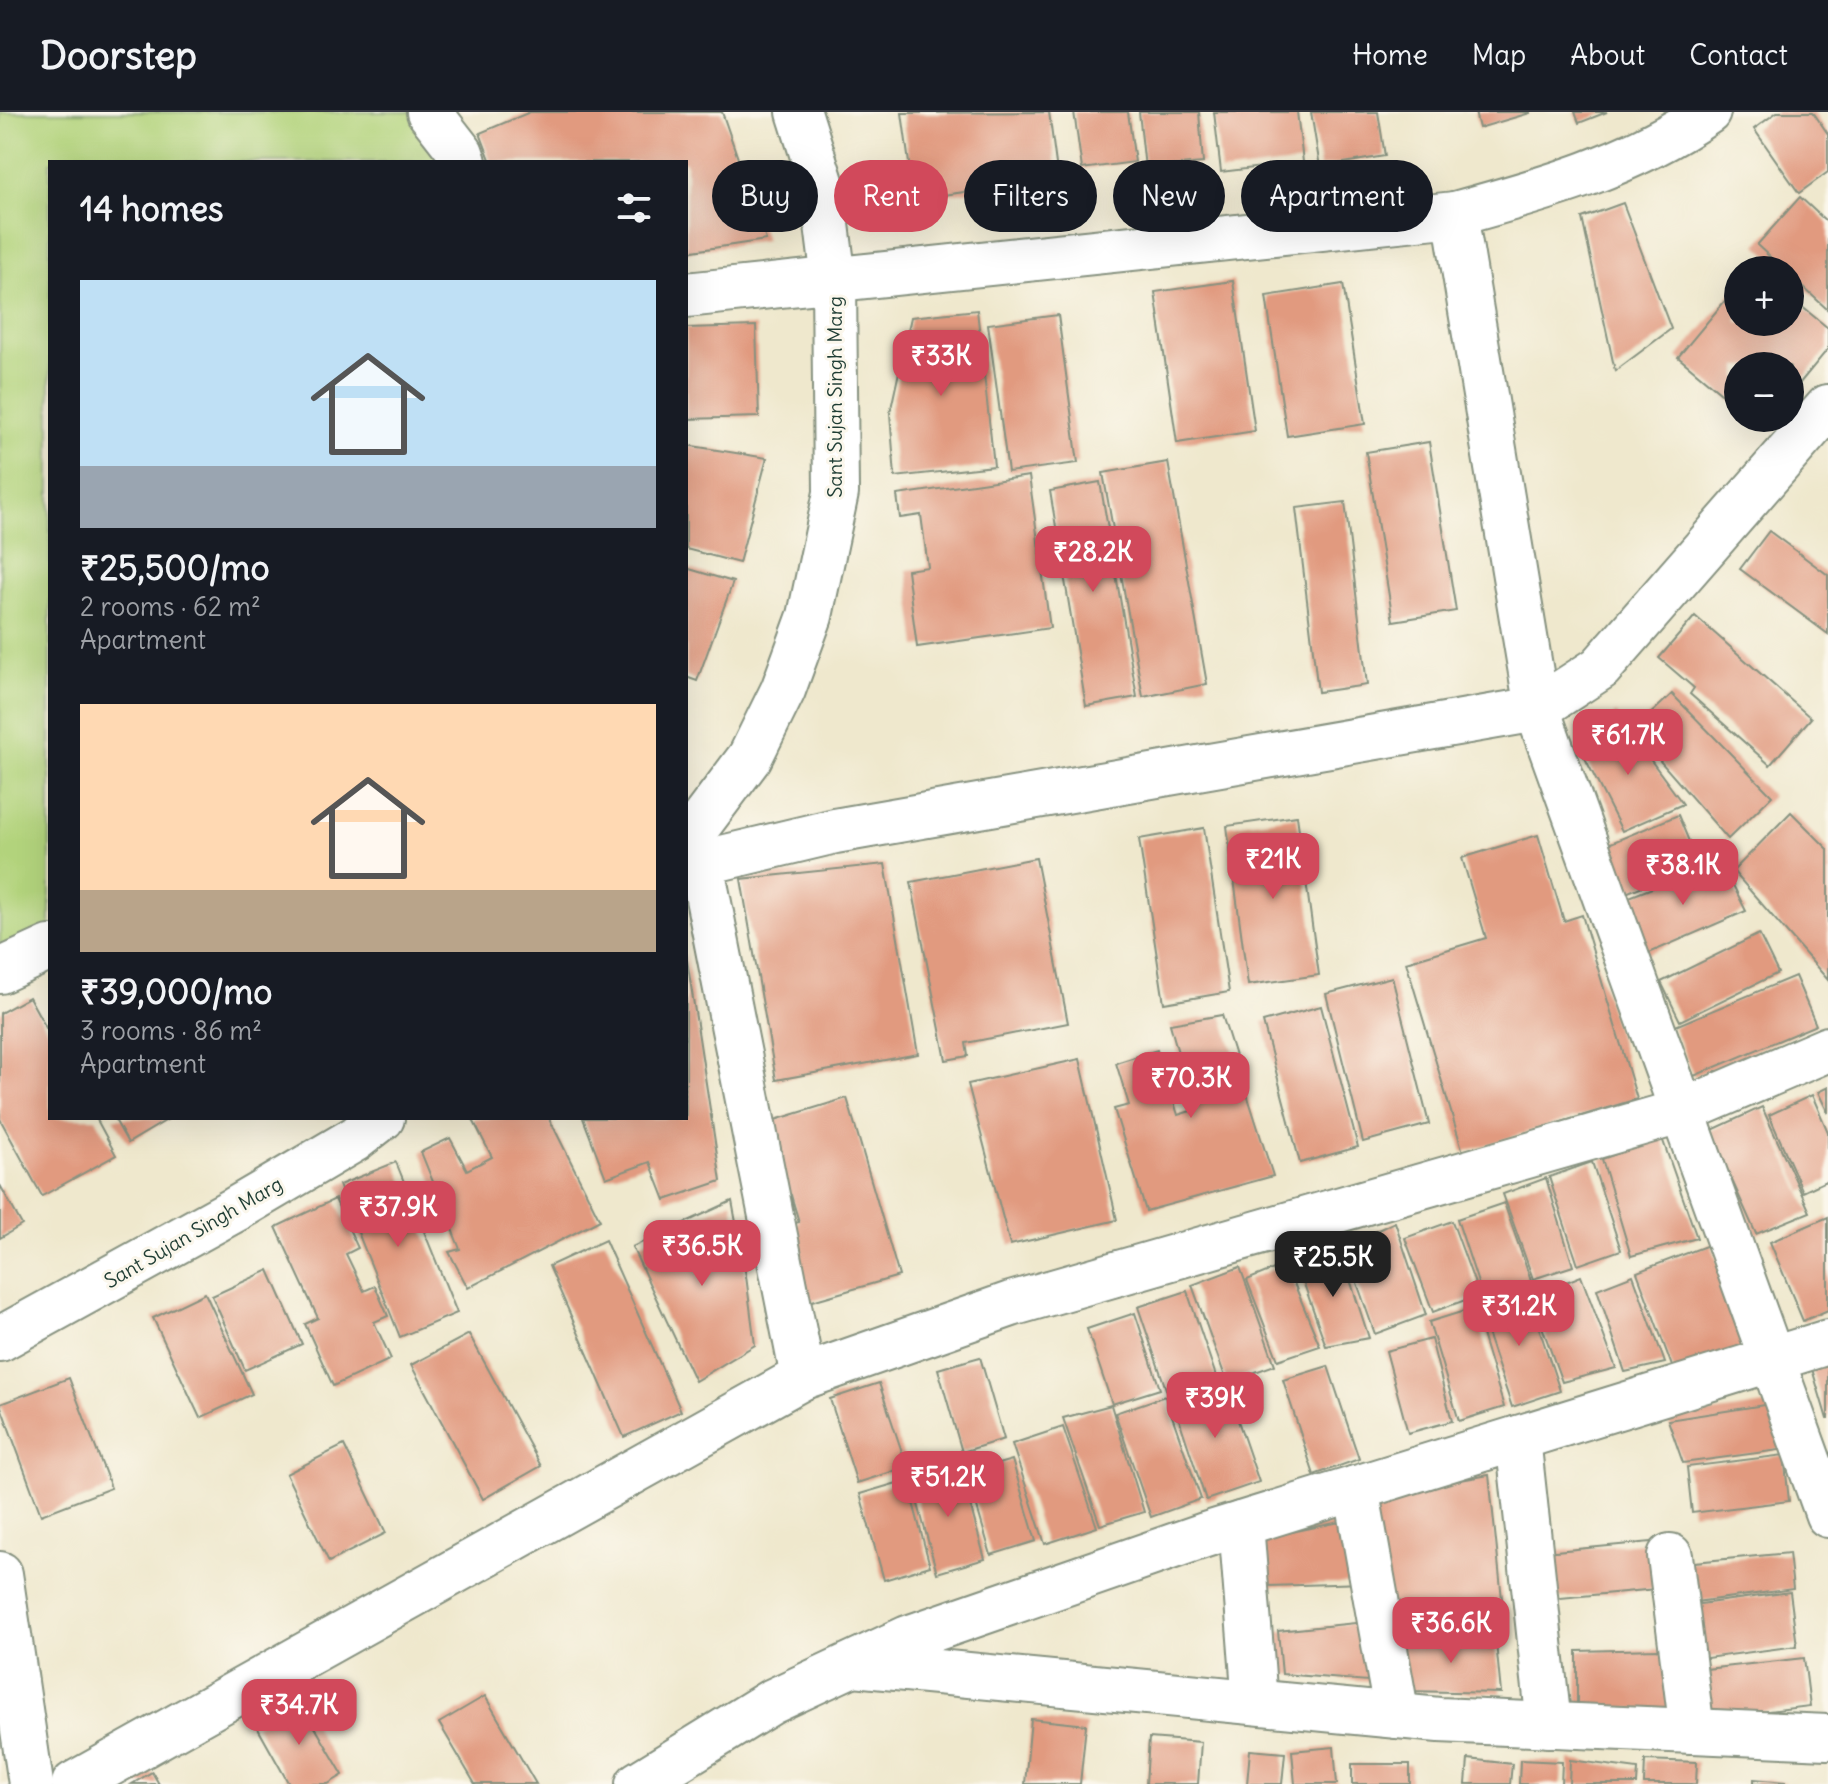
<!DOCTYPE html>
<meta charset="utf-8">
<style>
:root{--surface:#171b24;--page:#242831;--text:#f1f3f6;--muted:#9ea1a6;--line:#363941;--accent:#d1495b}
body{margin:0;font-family:Delius,sans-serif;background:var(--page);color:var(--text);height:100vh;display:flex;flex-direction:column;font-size:30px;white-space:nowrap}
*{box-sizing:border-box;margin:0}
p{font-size:26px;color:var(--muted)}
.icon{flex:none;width:44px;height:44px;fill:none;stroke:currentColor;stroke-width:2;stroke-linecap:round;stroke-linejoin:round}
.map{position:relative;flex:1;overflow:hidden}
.sheet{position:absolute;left:48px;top:48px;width:640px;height:960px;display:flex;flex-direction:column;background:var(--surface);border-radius:0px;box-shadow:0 8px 32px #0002}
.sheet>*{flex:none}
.top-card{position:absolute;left:712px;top:48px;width:760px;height:72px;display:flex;gap:16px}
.controls{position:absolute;left:1724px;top:144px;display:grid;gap:16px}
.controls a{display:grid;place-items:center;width:80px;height:80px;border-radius:50%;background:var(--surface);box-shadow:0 8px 32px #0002;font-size:40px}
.price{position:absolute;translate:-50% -68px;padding:0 18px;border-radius:16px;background:var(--accent);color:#fff;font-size:26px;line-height:52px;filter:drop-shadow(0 2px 4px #0008)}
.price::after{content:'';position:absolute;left:50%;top:48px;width:24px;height:18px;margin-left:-12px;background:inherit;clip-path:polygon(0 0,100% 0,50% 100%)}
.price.selected{background:#222;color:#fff}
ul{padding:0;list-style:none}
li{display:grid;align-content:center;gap:16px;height:424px;padding:0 32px}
li span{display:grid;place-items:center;height:248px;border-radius:0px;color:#555}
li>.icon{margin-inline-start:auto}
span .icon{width:144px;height:144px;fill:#fffc;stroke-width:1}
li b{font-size:34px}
h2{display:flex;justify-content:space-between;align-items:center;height:96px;padding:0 32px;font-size:34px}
.chip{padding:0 28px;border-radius:36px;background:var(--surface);box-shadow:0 8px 32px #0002;font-size:28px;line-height:72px}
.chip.selected{background:var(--accent);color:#fff}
header{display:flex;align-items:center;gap:48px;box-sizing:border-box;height:112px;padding:0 40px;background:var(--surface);border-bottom:2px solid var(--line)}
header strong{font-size:38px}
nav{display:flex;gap:44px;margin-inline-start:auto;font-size:28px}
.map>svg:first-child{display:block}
</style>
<header>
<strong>Doorstep</strong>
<nav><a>Home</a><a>Map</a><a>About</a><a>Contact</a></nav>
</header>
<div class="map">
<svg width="1828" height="1672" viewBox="0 0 1828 1672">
<rect width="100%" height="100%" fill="#fbf7ec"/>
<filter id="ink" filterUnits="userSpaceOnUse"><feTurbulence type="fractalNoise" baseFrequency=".0125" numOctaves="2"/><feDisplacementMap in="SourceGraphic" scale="16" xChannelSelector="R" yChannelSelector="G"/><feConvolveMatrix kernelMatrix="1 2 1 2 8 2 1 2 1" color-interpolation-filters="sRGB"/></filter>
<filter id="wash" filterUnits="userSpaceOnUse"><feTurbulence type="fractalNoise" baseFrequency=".006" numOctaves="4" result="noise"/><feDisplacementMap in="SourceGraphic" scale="32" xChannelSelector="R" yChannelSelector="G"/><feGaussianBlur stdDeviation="1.8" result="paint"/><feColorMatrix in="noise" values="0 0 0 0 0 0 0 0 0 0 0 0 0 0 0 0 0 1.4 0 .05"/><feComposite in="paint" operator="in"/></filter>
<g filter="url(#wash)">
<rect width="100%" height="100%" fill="#efe8cd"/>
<path fill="#b2d37b" stroke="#688858" stroke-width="2" d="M0 0H429L458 50H50V836L0 859Z"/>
<g id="blocks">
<g fill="#e19a7f">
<path d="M530 0H722L766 128 686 140V50H491L480 21Z"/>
<path d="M1049 0 1058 67 914 87 902 1Z"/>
<path d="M1074 0H1128L1135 50 1082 57Z"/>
<path d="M1139 0H1199L1203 51 1145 56Z"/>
<path d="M1214 0H1297L1303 50 1221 60Z"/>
<path d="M1311 0H1378L1385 44 1320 55Z"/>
<path d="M1475 0H1530V1L1479 16Z"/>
<path d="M1575 0H1607L1579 11Z"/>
<path d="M1777 0H1813L1828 22V60L1799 81 1754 17Z"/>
<path d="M1800 85 1828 111V198L1790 163V158H1784L1757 133Z"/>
<path d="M1623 91 1671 217 1615 259 1582 106Z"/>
<path d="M1233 169 1255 319 1177 331 1155 180Z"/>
<path d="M1343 172 1365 312 1287 324 1266 184Z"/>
<path d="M1738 173V210H1790V185L1828 216V237L1790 283V254H1738V295L1678 245Z"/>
<path d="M977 198 994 354 895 365 890 301 911 205Z"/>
<path d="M1058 203 1078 351 1008 360 988 212Z"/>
<path d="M756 214 759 305 686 307V216Z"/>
<path d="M1429 330 1456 499 1393 509 1366 340Z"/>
<path d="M686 333 767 346 739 451 686 437Z"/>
<path d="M1168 350 1207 572 1143 585 1103 361Z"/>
<path d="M1029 364 1050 516 917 535 907 458 928 455 921 403 900 406 897 383Z"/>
<path d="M1100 370 1137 585 1086 594 1050 379Z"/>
<path d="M1345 390 1367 573 1318 580 1296 396Z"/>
<path d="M1769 419 1828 463V522L1740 457Z"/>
<path d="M686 456 733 470 697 569 686 565Z"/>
<path d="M1695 504 1811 606 1770 653 1690 582 1694 576 1659 546Z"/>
<path d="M1672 582 1772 684 1728 727 1633 618Z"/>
<path d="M1616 601 1683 692 1622 719 1583 642Z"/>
<path d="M1791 700 1828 737V868L1733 759Z"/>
<path d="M1678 703 1698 751 1626 781 1606 733Z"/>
<path d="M1297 704 1319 863 1248 873 1227 714Z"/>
<path d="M1204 716 1229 880 1164 891 1139 727Z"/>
<path d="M1538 723 1564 809 1582 803 1637 987 1463 1040 1406 850 1486 826 1462 746Z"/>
<path d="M1036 746 1068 911 966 931 968 944 946 948 911 770Z"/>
<path d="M1721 749 1746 799 1647 842 1619 789Z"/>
<path d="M885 752 918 942 776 968 741 767Z"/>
<path d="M1759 822 1778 861 1680 909 1661 870Z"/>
<path d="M686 841 721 1069 665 1088 650 1050 606 1066 583 1006H686Z"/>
<path d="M1795 864 1816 913 1694 964 1673 915Z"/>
<path d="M1392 865 1429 1012 1363 1030 1326 882Z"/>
<path d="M29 885 50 923V1006H96L116 1043 42 1084 0 1007V901Z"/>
<path d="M1321 894 1358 1035 1300 1051 1263 910Z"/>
<path d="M1222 903 1273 1064 1146 1099 1114 997 1129 993 1116 951 1157 938 1178 1003 1194 998 1170 912Z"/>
<path d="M1080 947 1117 1108 1010 1133 968 972Z"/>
<path d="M1828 975V1001L1818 980Z"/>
<path d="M1812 983 1828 1020V1068L1803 1080 1769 1003Z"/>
<path d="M847 986 899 1164 798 1193 783 1114 799 1110 791 1083 775 1088 765 1011Z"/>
<path d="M1762 995 1810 1100 1756 1122 1710 1019Z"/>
<path d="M114 1006H170L128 1031Z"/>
<path d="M472 1006H549L600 1108 468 1176 449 1140 460 1137 421 1040 450 1026 467 1058 492 1045Z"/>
<path d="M1662 1026 1697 1126 1631 1144 1602 1047Z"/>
<path d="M396 1050 457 1201 400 1225 339 1073Z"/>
<path d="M1592 1050 1621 1138 1578 1153 1549 1065Z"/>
<path d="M1546 1066 1573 1154 1533 1167 1503 1082Z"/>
<path d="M0 1073 22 1113 0 1126Z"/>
<path d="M335 1087 358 1136 346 1142 364 1179 375 1174 388 1204 374 1210 391 1247 333 1274 305 1212 318 1206 276 1115Z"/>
<path d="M732 1089 746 1164 755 1233 695 1269 632 1135Z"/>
<path d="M1504 1091 1531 1169 1483 1186 1457 1107Z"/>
<path d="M1828 1105V1198L1803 1209 1770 1130Z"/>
<path d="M1452 1109 1479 1183 1433 1200 1405 1126Z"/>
<path d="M1395 1110 1426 1203 1375 1222 1344 1134Z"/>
<path d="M605 1128 681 1299 624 1325 549 1154Z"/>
<path d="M1711 1132 1754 1245 1679 1273 1637 1160Z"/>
<path d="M1340 1137 1369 1226 1326 1234 1297 1152Z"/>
<path d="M1286 1152 1320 1234 1278 1248 1247 1168Z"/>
<path d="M1240 1155 1275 1253 1227 1270 1192 1173Z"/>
<path d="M269 1158 302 1232 245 1258 212 1184Z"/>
<path d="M1633 1163 1665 1251 1625 1260 1597 1177Z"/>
<path d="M1581 1164 1616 1256 1562 1270 1531 1184Z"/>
<path d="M1526 1177 1560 1279 1512 1295 1478 1194Z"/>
<path d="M1187 1179 1216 1264 1167 1280 1138 1195Z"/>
<path d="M205 1181 252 1282 200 1306 153 1206Z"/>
<path d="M1474 1196 1504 1295 1459 1309 1429 1210Z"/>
<path d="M1135 1201 1160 1277 1112 1292 1087 1217Z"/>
<path d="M469 1222 541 1354 483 1387 411 1253Z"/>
<path d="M1431 1227 1452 1309 1408 1321 1386 1239Z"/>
<path d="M980 1245 1004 1327 962 1340 938 1257Z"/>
<path d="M1828 1253V1307H1827L1812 1257Z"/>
<path d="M1328 1254 1359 1347 1314 1363 1283 1268Z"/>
<path d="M69 1266 111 1376 41 1403 0 1292Z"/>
<path d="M1224 1268 1259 1370 1206 1388 1172 1286Z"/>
<path d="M879 1271 907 1355 857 1371 830 1287Z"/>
<path d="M1165 1284 1201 1387 1151 1405 1115 1301Z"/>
<path d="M1770 1292 1787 1337 1683 1351 1668 1308Z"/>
<path d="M1111 1293 1144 1400 1100 1413 1063 1306Z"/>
<path d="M1063 1315 1097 1415 1045 1432 1012 1332Z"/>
<path d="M344 1333 386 1421 329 1450 286 1362Z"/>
<path d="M1784 1343 1789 1389 1692 1401 1687 1355Z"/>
<path d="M1012 1348 1036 1429 991 1443 967 1361Z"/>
<path d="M959 1353 985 1447 937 1461 911 1367Z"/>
<path d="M1489 1363 1505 1515 1394 1526 1370 1384Z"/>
<path d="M907 1368 930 1454 884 1468 860 1382Z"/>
<path d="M1354 1407 1365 1471 1268 1474 1259 1427Z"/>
<path d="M1651 1430 1656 1477 1550 1487 1545 1440Z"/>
<path d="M1789 1441 1793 1477 1688 1491 1684 1451Z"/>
<path d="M1790 1480 1797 1534 1692 1548 1685 1494Z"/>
<path d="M1365 1510 1380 1570 1282 1562 1278 1519Z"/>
<path d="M1495 1521 1501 1581 1406 1579 1396 1531Z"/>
<path d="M1659 1537 1682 1601 1577 1592V1539Z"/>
<path d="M1804 1546 1810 1594 1702 1607 1697 1558Z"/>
<path d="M485 1584 536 1672H475L439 1611Z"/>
<path d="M299 1588 343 1663 328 1672H289L256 1613Z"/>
<path d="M1031 1607 1086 1613 1080 1672H1025Z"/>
<path d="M1149 1626 1201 1630 1198 1672H1146Z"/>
<path d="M1334 1635 1337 1672H1295L1292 1639Z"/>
<path d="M1250 1638 1285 1641 1282 1672H1247Z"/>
<path d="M1468 1647 1512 1652 1510 1672H1466Z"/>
<path d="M1520 1648 1562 1650 1561 1672H1519Z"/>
<path d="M1570 1648 1638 1657 1637 1672H1569Z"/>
<path d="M1645 1648 1697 1650 1696 1672H1644Z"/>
<rect x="1352" y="1652" width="58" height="20"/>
<path d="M152 1660 159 1672H132Z"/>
<path d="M1754 1667 1785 1670V1672H1754Z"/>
</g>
</g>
</g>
<g filter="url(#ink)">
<use href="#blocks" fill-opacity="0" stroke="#879280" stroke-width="2"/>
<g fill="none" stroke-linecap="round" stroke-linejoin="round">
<defs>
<g id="minor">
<path d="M429 0 461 41 464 50"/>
<path d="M1455 102 1537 597 1828 1403"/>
<path d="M686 183 1455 102C1546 77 1630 54 1708 0"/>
<path d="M686 730 750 645 783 578 810 504 836 381 834 168 822 73 799 0"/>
<path d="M701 751 803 1265"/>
<path d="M686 758 701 751 835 719 1537 597 1600 556 1828 295"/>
<path d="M0 859 50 836"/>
<path d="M0 1227 236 1097 355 1027 382 1006"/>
<path d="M1518 1326 1549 1613"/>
<path d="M1356 1376 1397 1604"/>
<path d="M1241 1412 1255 1590"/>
<path d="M1670 1444 1692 1619"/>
<path d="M0 1462 31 1672"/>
<path d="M854 1552 1439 1608 1828 1625"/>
<path d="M74 1672 803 1265 1011 1192 1683 999 1828 937"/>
<path d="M638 1672 771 1590 908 1526 1205 1423 1828 1230"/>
</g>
</defs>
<use href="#minor" stroke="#879280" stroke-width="48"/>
<use href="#minor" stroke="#fff" stroke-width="44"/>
</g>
</g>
<g text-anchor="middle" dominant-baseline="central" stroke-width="6" stroke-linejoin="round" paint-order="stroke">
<g font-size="20" fill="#1f3d34" stroke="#fbf7ec">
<text transform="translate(834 285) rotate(-90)">Sant Sujan Singh Marg</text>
<text transform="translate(193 1120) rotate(-30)">Sant Sujan Singh Marg</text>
</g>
</g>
</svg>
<div class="controls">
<a>+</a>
<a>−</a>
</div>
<b class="price" style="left:941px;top:286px">₹33K</b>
<b class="price" style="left:1093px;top:482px">₹28.2K</b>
<b class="price" style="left:1628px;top:665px">₹61.7K</b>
<b class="price" style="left:1273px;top:789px">₹21K</b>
<b class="price" style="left:1683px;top:795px">₹38.1K</b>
<b class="price" style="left:1191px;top:1008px">₹70.3K</b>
<b class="price" style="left:398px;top:1137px">₹37.9K</b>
<b class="price" style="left:702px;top:1176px">₹36.5K</b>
<b class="price selected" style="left:1333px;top:1187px">₹25.5K</b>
<b class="price" style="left:1519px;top:1236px">₹31.2K</b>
<b class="price" style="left:1215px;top:1328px">₹39K</b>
<b class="price" style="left:948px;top:1407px">₹51.2K</b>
<b class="price" style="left:1451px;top:1553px">₹36.6K</b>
<b class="price" style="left:299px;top:1635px">₹34.7K</b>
<div class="top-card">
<a class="chip">Buy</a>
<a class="chip selected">Rent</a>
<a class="chip">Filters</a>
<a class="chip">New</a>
<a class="chip">Apartment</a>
</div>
<section class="sheet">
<h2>14 homes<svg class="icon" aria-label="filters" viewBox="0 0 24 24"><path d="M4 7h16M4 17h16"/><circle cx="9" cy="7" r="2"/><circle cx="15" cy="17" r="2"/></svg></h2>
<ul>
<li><span style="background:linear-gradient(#bfe0f5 75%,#9aa5b1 0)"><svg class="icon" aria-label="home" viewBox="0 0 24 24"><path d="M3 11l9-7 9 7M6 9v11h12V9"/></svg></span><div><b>₹25,500/mo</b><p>2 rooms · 62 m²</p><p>Apartment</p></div></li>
<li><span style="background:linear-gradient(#ffd9b3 75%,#b9a48a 0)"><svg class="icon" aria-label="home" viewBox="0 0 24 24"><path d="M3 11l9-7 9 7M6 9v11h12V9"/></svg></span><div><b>₹39,000/mo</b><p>3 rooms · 86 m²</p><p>Apartment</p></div></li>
</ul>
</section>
</div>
